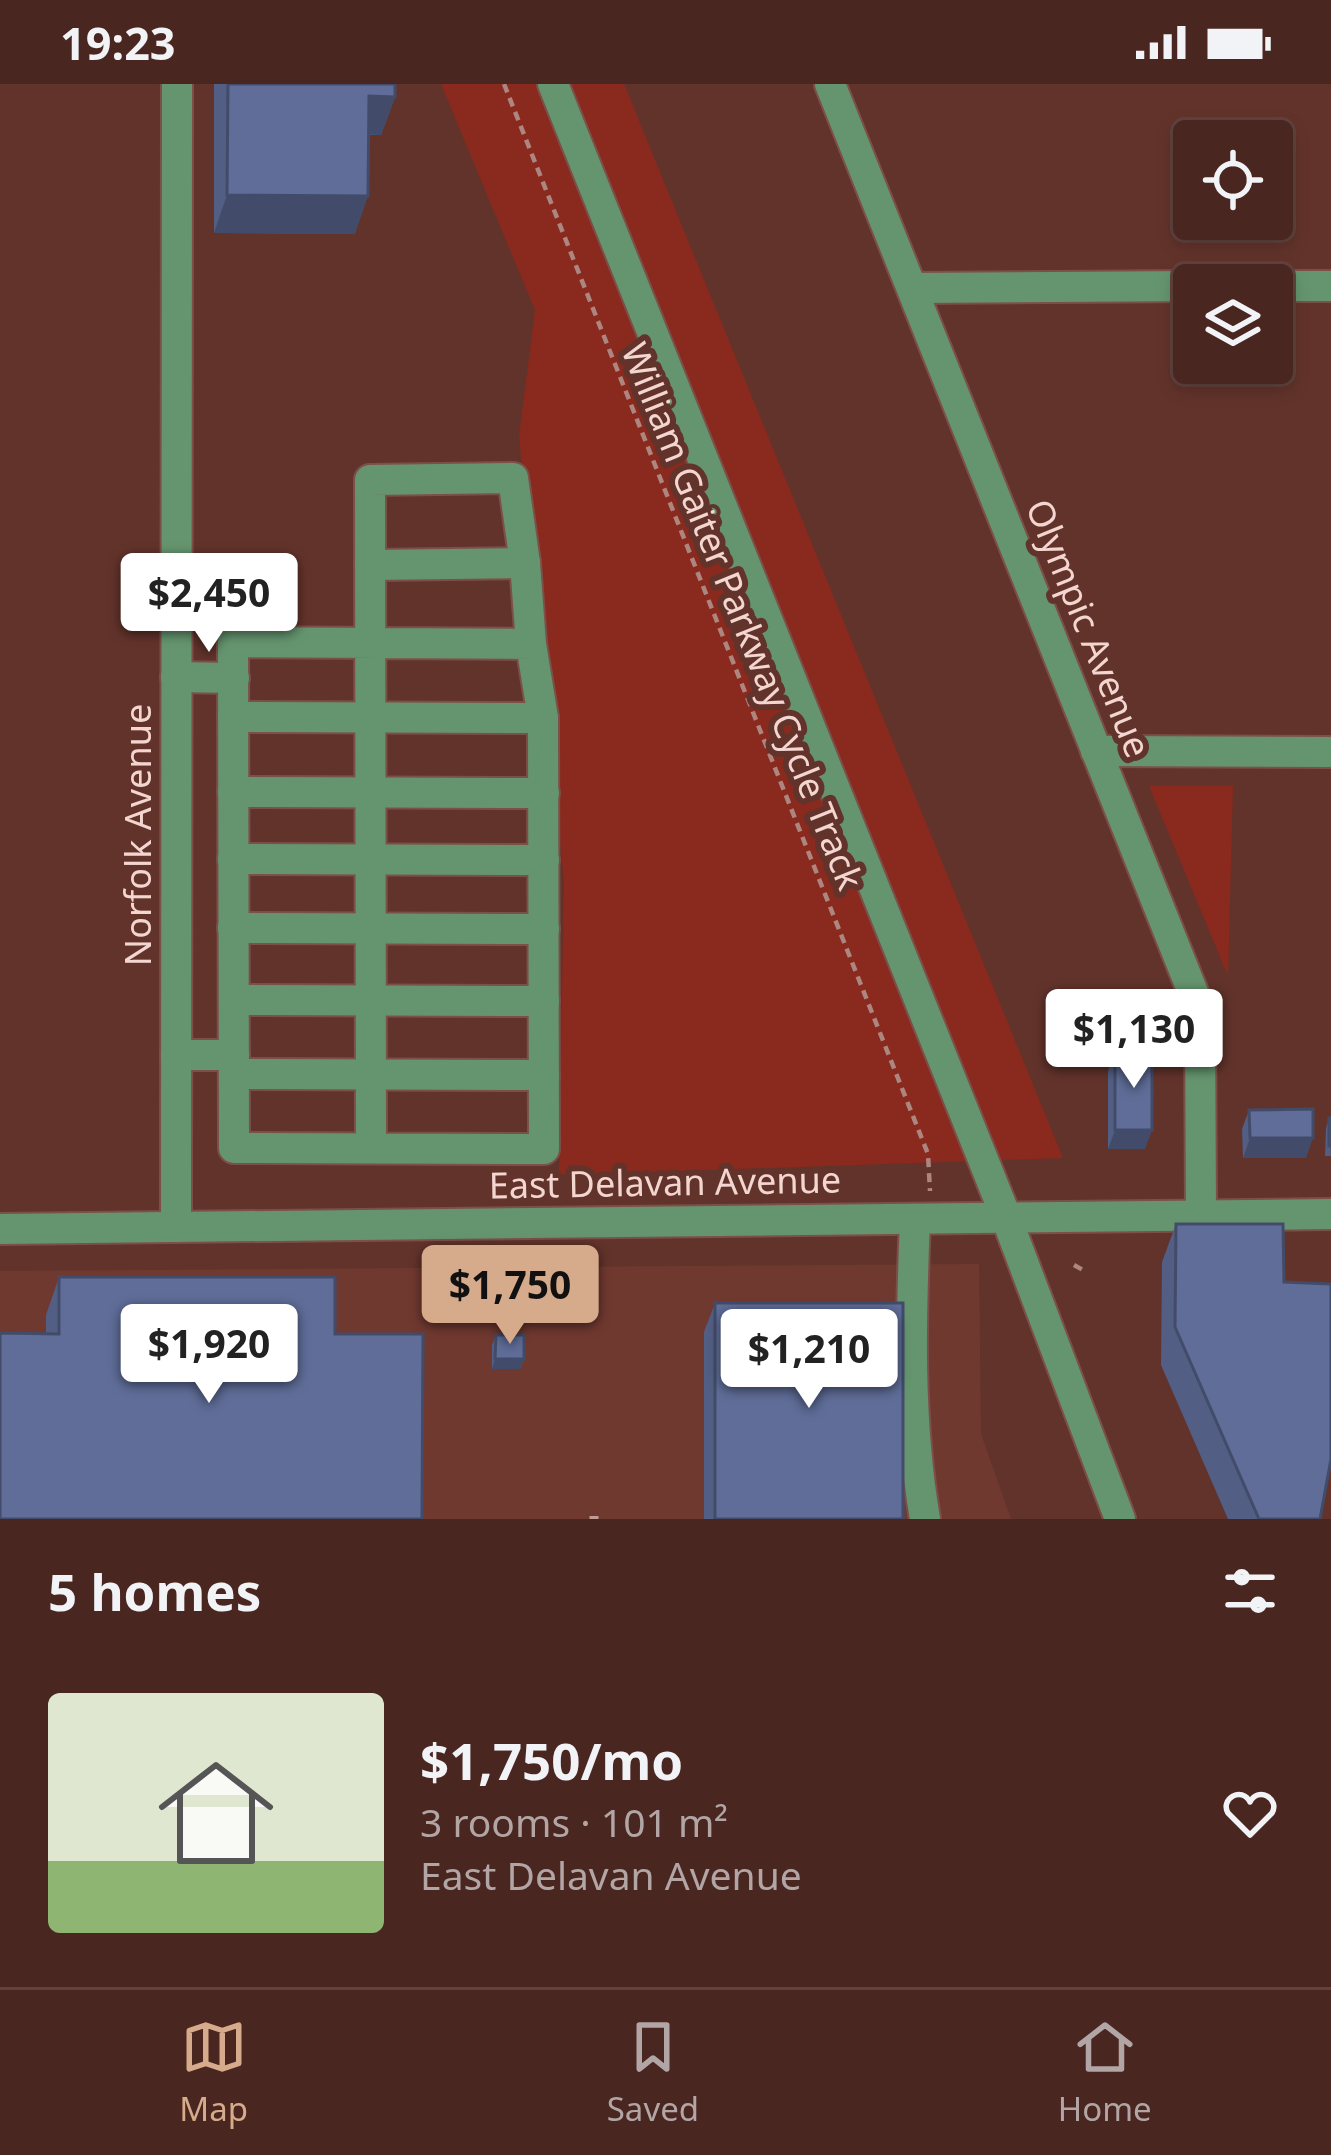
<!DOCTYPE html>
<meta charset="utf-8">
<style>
:root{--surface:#4a2620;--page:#54322d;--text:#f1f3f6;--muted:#b2a5a5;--line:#61433e;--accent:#d6ab8b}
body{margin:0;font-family:"Noto Sans",sans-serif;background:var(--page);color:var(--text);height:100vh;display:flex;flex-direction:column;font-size:45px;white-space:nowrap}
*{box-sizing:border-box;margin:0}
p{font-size:39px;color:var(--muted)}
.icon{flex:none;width:66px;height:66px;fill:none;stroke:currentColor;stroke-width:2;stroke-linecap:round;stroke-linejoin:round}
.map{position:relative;height:1435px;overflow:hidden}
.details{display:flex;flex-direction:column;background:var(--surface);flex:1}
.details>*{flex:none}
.controls{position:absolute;left:1173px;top:36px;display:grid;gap:24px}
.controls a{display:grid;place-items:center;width:120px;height:120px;border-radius:12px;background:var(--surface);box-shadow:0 6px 18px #0003,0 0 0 3px var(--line);font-size:60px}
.price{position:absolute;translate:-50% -102px;padding:0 27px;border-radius:12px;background:#fff;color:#222;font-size:39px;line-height:78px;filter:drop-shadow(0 3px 6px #0008)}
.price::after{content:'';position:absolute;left:50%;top:72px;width:36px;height:27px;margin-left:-18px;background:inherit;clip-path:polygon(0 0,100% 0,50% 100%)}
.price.on{background:var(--accent);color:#111}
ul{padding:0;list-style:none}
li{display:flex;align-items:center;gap:36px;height:300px;padding:0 48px}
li+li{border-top:3px solid var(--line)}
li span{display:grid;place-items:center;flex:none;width:336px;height:240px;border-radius:12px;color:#555}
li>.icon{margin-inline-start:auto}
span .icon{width:144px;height:144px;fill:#fffc;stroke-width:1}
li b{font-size:51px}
h2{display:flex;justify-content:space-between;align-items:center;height:144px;padding:0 48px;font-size:51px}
.status{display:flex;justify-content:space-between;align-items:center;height:84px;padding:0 60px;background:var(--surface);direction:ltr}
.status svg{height:33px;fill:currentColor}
.menu{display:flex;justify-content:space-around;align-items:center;height:168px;border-top:3px solid var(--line);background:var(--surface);font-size:33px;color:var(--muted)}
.menu a{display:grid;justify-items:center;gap:6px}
.menu .on{color:var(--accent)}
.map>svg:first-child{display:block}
</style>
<div class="status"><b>19:23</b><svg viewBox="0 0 49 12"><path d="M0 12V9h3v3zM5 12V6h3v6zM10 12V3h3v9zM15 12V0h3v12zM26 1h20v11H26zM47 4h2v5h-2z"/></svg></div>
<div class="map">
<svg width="1331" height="1435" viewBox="0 0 1331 1435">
<rect width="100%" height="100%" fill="#62332b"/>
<path fill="#703930" d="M979 1180 981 1350 1011 1435H0V1187Z"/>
<g fill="#8a2a1e">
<path d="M441 0H624L1063 1074 559 1091 564 797 519 353 535 226Z"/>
<path d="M1149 702H1233L1228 892Z"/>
</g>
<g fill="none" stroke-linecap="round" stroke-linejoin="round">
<defs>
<g id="minor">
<path d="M553 0 1006 1133 1120 1435"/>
<path d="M830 0 1196 916 1200 935 1201 1131"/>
<path d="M1272 202H1331"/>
<path d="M912 204 1194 202"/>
<path d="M370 481 525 479"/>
<path d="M176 593 234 594"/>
<path d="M233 633 543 634"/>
<path d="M1096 667 1331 668"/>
<path d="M233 708 544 709"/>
<path d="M233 775 544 776"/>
<path d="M233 844 544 845"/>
<path d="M234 916 544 917"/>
<path d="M176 971H234"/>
<path d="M234 990 544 991"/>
<path d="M371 1064C370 841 371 619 370 396L513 394 525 479 531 560 543 634 544 1065 234 1064 233 558 531 560"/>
<path d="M915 1135C911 1234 908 1336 925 1435"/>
<path d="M176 1143 177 0"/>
<path d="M0 1145 1331 1130"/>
</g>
</defs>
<use href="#minor" stroke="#7c5049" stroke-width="34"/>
<g stroke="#ac867f" stroke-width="4.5" stroke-dasharray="9 6" stroke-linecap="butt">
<path d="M504 0 928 1070 930 1107"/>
<path d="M1074 1181 1083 1186"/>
</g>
<use href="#minor" stroke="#65956f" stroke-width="30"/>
<path stroke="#c09c95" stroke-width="9" stroke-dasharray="15 15" stroke-linecap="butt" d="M594 1435V1432"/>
</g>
<g fill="#525e83">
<path d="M214 0H395V13L381 51H369L355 150 214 149Z"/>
<path d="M1115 967 1145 1065H1108V987Z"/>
<path d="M1249 1026 1306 1074H1243L1242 1045Z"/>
<path d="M1329 1034 1331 1072H1325L1326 1044Z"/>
<path d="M1176 1140 1284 1198 1320 1435H1228L1161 1281 1162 1178Z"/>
<path d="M59 1193 335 1250 46 1249V1231Z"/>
<path d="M715 1219 903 1435H704V1248Z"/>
<path d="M496 1251 524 1275 520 1285H492V1261Z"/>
</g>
<g fill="#424c6a">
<path d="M369 12 395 13 381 51 355 50Z"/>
<path d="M227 111 368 112 355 150 214 149Z"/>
<path d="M1115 1046H1152L1145 1065H1108Z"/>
<path d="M1250 1054H1313L1306 1074H1243Z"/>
<path d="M495 1275H524L520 1285H492Z"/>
</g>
<g fill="#5f6d98" stroke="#424c6a" stroke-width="3">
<path d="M228 0H395V13L369 12 368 112 227 111Z"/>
<rect x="1115" y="967" width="37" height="79"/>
<path d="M1313 1025V1054H1250L1249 1026Z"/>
<rect x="1329" y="1034" width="2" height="28"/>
<path d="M1176 1140H1283L1284 1198 1331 1200V1375L1320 1435H1259L1175 1243Z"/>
<path d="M59 1193H335V1250H423L422 1435H0V1249L59 1250Z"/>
<rect x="715" y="1219" width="188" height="216"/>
<path d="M496 1251H524V1275H495Z"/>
</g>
<g text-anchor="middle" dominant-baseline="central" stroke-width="12" stroke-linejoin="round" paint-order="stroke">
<g font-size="36" fill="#f4d6d0" stroke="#62332b">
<text transform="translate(743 532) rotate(68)">William Gaiter Parkway Cycle Track</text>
<text transform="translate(1089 544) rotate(68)">Olympic Avenue</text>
<text transform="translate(137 751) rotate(-90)">Norfolk Avenue</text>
<text transform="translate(665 1098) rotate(-1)">East Delavan Avenue</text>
</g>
</g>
</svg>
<div class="controls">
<a><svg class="icon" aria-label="locate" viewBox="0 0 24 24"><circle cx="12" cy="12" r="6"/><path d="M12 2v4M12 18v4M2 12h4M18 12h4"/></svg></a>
<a><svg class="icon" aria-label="layers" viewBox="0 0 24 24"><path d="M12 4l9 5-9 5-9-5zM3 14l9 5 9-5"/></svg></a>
</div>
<b class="price" style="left:209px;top:571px">$2,450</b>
<b class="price" style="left:1134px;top:1007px">$1,130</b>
<b class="price on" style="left:510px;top:1263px">$1,750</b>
<b class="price" style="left:209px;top:1322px">$1,920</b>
<b class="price" style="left:809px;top:1327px">$1,210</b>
</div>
<section class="details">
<h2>5 homes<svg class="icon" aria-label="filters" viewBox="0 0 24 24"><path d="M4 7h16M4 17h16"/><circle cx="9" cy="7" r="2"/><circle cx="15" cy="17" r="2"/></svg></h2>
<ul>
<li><span style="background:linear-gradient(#dfe7d0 70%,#8fb573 0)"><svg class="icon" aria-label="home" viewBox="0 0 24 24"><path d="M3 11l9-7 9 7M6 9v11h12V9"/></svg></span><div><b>$1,750/mo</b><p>3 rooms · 101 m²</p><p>East Delavan Avenue</p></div><svg class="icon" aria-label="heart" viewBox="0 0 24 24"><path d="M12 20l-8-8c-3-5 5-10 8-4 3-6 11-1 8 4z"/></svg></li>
</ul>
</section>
<nav class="menu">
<a class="on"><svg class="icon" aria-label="map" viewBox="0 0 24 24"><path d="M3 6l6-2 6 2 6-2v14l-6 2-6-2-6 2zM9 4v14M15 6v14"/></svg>Map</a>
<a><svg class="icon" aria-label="saved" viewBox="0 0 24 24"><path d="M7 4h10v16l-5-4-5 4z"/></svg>Saved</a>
<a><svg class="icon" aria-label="home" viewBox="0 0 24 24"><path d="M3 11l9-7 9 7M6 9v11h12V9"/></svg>Home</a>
</nav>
